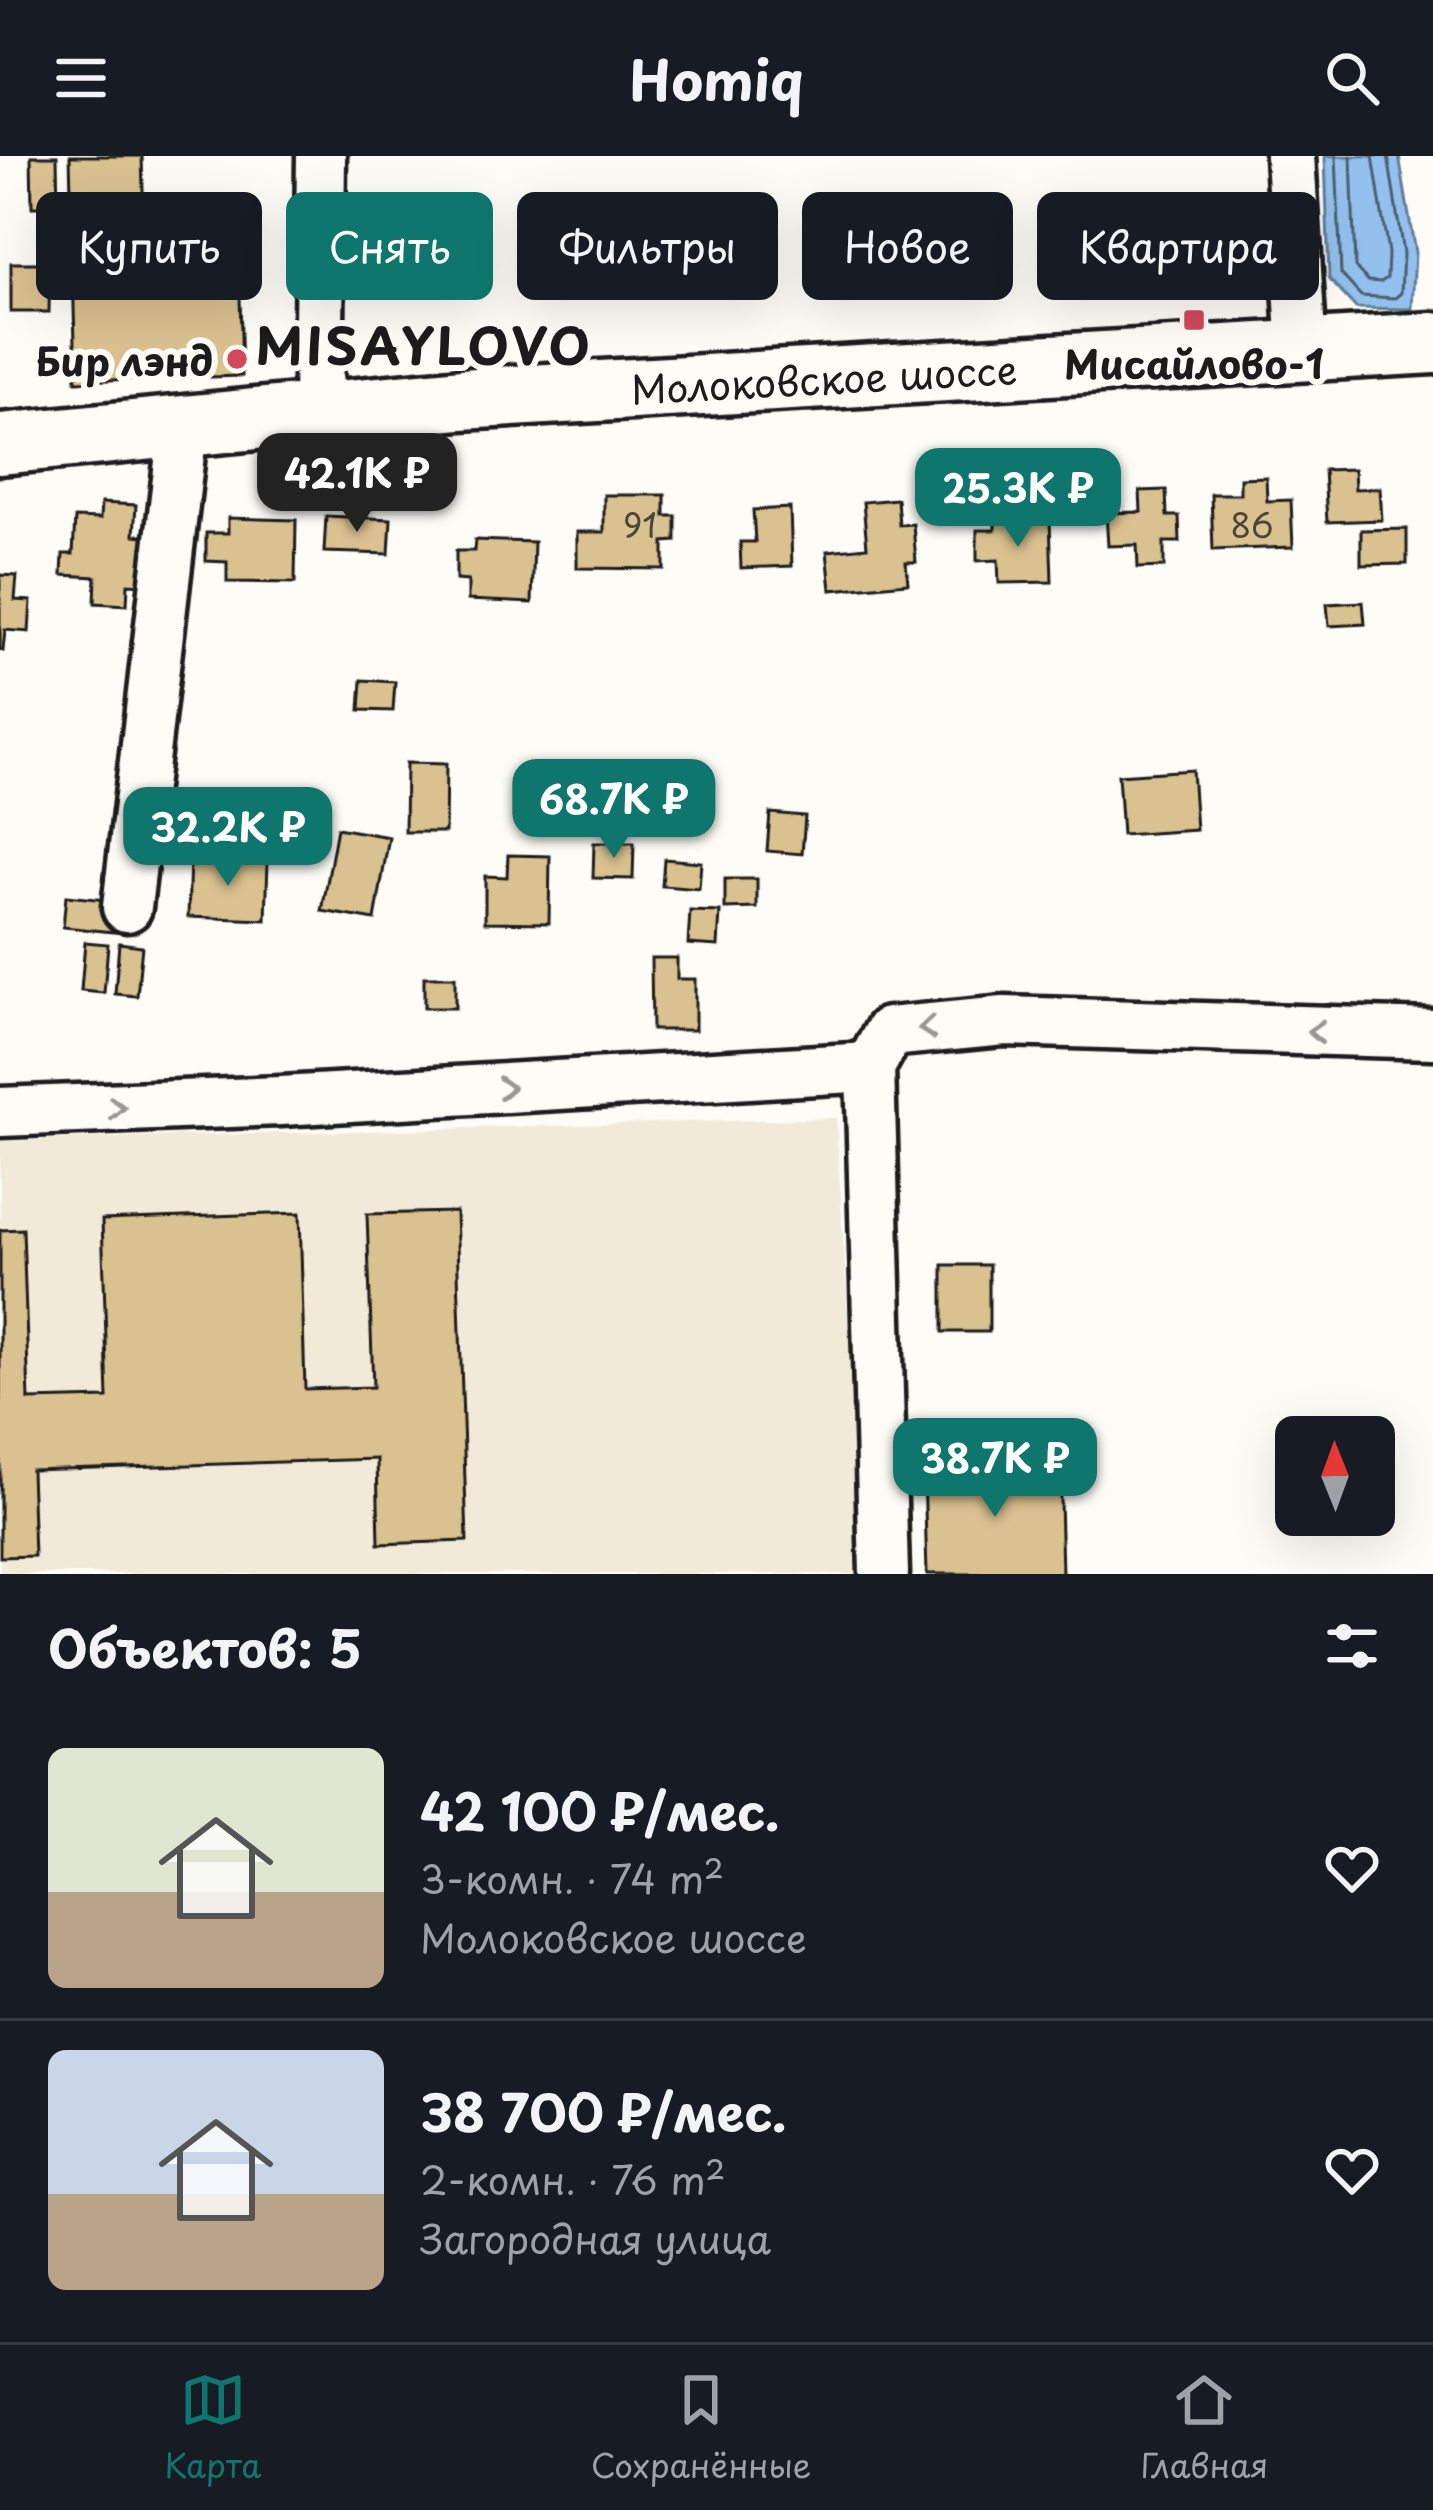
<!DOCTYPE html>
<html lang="ru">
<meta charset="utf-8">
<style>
:root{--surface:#171b24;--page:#20242c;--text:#f1f3f6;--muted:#9ea1a6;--line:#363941;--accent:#0f766e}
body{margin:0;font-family:"Playpen Sans",sans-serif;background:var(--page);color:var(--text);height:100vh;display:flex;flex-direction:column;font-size:45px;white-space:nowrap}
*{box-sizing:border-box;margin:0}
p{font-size:39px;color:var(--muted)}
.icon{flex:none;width:66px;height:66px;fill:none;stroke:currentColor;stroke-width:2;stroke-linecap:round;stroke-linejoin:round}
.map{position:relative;height:1418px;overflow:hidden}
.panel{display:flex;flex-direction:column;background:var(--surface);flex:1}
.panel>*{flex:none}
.guide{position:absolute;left:36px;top:36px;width:1362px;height:108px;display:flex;gap:24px}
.needle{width:78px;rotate:359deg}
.buttons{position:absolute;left:1275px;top:1260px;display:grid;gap:24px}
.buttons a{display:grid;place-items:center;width:120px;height:120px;border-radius:18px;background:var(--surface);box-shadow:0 12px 48px #0002;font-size:60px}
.price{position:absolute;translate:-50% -102px;padding:0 27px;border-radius:24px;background:var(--accent);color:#fff;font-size:39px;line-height:78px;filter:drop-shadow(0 3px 6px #0008)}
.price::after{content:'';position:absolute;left:50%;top:72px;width:36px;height:27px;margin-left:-18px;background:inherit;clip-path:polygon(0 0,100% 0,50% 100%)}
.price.active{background:#222;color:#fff}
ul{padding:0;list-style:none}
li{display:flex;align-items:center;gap:36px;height:300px;padding:0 48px}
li+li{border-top:3px solid var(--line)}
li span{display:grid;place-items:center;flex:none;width:336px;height:240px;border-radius:18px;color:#555}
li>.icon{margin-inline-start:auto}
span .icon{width:144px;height:144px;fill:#fffc;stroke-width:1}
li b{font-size:51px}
h2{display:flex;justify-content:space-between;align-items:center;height:144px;padding:0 48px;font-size:51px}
.pill{padding:0 42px;border-radius:18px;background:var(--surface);box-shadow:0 12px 48px #0002;font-size:42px;line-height:108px}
.pill.active{background:var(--accent);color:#fff}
header{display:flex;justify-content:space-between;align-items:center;height:156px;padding:0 48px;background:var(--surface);font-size:54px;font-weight:700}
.tab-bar{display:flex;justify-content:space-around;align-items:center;height:168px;border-top:3px solid var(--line);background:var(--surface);font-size:33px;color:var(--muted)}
.tab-bar a{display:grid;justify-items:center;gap:6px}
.tab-bar .active{color:var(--accent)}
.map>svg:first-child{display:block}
</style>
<header><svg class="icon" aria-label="menu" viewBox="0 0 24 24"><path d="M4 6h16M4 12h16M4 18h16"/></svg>Homiq<svg class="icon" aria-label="search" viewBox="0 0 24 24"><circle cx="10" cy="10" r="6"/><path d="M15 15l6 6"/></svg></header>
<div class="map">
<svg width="1433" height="1418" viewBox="0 0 1433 1418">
<rect width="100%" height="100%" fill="#fdfcf7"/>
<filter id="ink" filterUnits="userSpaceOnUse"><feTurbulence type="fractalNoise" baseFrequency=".00833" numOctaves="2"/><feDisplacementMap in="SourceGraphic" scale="24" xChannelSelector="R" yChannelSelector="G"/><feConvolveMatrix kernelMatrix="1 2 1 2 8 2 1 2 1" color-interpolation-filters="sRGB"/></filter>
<g filter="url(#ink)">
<path fill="#f2ead8" d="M836 962 863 1418H0V985Z"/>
<path fill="#93c0ed" stroke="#637e99" stroke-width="3" d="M1325 0H1399L1415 96 1412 153 1356 152 1329 123Z"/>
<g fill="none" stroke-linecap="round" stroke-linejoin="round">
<g stroke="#4c5e70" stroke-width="3">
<path d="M1336 0 1341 118 1361 140 1395 142 1401 137 1403 97 1388 0"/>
<path d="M1351 0 1355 111 1368 125 1381 126 1387 122 1388 97 1373 0"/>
</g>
</g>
<g fill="#dac190" stroke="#1c1c1c" stroke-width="3">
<path d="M31 0H57L58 51H32Z"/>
<path d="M70 0H142L145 101 239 99 242 220 76 225Z"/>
<path d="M11 107H50L49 156H11Z"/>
<path d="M1045 307 1046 342 1011 343 1012 359 978 360 977 334 993 333 991 310Z"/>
<path d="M1354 313 1355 333 1380 332 1382 364 1327 366 1324 314Z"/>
<path d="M1266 321 1267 345 1291 344 1293 391 1213 394 1211 338H1240V322Z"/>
<path d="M1166 334 1167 360H1179L1180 386H1164V411L1138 412 1137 389 1108 390 1106 357 1141 356 1140 335Z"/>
<path d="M604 339H665V360H676V385L664 386V413L577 412V376H604Z"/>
<path d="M897 343 899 369 913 368 916 406H906L908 427 831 434 827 395 867 391 863 346Z"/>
<path d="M101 347 136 349 134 379 147 380 144 429 128 428 127 449 95 447 96 421 62 419 63 398H73L75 362 100 363Z"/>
<path d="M790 352 792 410 741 412 740 386H755L753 354Z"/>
<path d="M326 360 391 363 389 398 324 396Z"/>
<path d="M228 362 296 364 295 427 227 426V406L206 405V377H228Z"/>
<path d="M1050 363 1052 426 999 427 998 404 977 405V374H995V364Z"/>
<path d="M1407 373V408L1361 409V374Z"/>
<path d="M475 384 534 386 532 447 468 444V425L456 424V395H474Z"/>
<path d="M0 419 17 420 15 444 31 445 29 476 5 474 3 495 0 494Z"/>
<path d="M1363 446 1365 468 1329 470 1327 448Z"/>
<path d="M362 524 395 526 393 555 360 554Z"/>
<path d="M406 607 446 608 445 676H405Z"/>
<path d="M1192 614 1196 674 1122 679 1118 619Z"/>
<path d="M770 657 805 660 802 698 767 695Z"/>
<path d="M337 672 389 681 375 764 322 755Z"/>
<path d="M594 687H634L633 723 593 722Z"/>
<path d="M508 699 550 700 549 767 485 766V720L507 721Z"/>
<path d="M190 702 268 704 266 764 188 761Z"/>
<path d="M664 703 701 706 699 733 662 730Z"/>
<path d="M725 723H757V752L725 753Z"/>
<path d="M66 740 127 746 124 777 63 771Z"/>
<path d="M690 755 720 756 718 790 688 788Z"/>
<path d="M85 786 108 788 104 837 81 835Z"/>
<path d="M119 787 142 790 137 840 115 838Z"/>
<path d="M651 802H677V823H695V874H652Z"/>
<rect x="424" y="821" width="31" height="31"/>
<path d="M456 1056 467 1385 379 1388 377 1303 31 1314 34 1400 0 1401V1074L23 1073 29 1244 108 1242 102 1064 300 1057 305 1233 373 1231 367 1058Z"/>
<rect x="943" y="1109" width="46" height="67"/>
<path d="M1059 1305 1062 1418H927L924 1319 969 1318V1308Z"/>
</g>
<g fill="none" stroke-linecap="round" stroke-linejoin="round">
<defs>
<g id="minor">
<path d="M1290 0 1302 196"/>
<path d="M318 257 321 0"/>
<path d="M127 751 183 272"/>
<path d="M0 956 281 945 870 911"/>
<path d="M884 1418 870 911 889 876 1004 865 1433 878"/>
</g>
<path id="major" d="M0 288 461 243 1433 187"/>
</defs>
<use href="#minor" stroke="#1c1c1c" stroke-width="57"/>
<use href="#major" stroke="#1c1c1c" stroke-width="69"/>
<use href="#minor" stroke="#fdfcf7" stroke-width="48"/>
<use href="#major" stroke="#fdfcf7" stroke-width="60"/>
</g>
<defs><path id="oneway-chevron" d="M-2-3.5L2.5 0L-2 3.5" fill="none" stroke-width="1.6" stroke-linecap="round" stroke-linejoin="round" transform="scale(3)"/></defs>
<g stroke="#989794">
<use href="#oneway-chevron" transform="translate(927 872) rotate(175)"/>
<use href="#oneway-chevron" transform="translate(1316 876) rotate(-178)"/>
<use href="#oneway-chevron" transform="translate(506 932) rotate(-3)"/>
<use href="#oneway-chevron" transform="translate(117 952) rotate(-2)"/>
</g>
</g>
<g fill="#d1495b" stroke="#fdfcf7" stroke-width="4.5">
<rect x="1182" y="152" width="24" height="24" rx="6"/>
<circle cx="237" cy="203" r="12"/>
</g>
<g text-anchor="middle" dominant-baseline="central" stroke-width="12" stroke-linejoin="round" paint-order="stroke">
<g font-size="33" fill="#4c4539">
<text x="640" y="368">91</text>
<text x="1252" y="368">86</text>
</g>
<g font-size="39" font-weight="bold" fill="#1c1c1c" stroke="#fdfcf7" text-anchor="end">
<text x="213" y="203">Бир лэнд</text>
<text x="1194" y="206" text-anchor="middle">Мисайлово-1</text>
</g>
<g font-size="39" fill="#1c1c1c" stroke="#fdfcf7">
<text transform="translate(824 222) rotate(-3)">Молоковское шоссе</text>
</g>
<g font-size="51" font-weight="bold" letter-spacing="3" fill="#1c1c1c" stroke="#fdfcf7">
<text x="424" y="187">MISAYLOVO</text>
</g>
</g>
</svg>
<div class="buttons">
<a><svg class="needle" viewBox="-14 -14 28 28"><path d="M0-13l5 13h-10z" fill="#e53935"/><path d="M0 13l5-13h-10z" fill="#9ea1a6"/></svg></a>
</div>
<b class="price active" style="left:357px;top:379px">42.1K ₽</b>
<b class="price" style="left:1018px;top:394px">25.3K ₽</b>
<b class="price" style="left:614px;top:705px">68.7K ₽</b>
<b class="price" style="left:228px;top:733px">32.2K ₽</b>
<b class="price" style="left:995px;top:1364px">38.7K ₽</b>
<div class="guide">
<a class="pill">Купить</a>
<a class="pill active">Снять</a>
<a class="pill">Фильтры</a>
<a class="pill">Новое</a>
<a class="pill">Квартира</a>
</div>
</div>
<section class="panel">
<h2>Объектов: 5<svg class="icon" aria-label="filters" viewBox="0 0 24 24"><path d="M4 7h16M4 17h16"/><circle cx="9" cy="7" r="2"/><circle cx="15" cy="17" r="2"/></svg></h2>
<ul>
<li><span style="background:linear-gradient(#dfe7d0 60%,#b9a48a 0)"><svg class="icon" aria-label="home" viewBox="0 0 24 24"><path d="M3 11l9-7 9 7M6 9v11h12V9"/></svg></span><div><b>42 100 ₽/мес.</b><p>3-комн. · 74 m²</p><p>Молоковское шоссе</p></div><svg class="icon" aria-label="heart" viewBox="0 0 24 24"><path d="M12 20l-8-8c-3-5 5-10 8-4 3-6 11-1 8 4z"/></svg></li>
<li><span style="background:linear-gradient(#c9d6e8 60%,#b9a48a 0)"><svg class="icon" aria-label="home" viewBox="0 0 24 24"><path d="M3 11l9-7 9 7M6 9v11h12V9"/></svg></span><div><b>38 700 ₽/мес.</b><p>2-комн. · 76 m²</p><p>Загородная улица</p></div><svg class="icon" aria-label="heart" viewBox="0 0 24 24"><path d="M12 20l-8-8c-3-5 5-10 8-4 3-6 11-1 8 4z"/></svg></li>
</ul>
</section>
<nav class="tab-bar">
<a class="active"><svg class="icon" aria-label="map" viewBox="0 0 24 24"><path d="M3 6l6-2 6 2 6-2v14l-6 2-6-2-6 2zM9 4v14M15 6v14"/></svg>Карта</a>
<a><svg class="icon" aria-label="saved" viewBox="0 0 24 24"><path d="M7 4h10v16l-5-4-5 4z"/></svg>Сохранённые</a>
<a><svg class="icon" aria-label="home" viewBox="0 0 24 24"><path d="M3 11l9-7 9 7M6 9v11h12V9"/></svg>Главная</a>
</nav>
